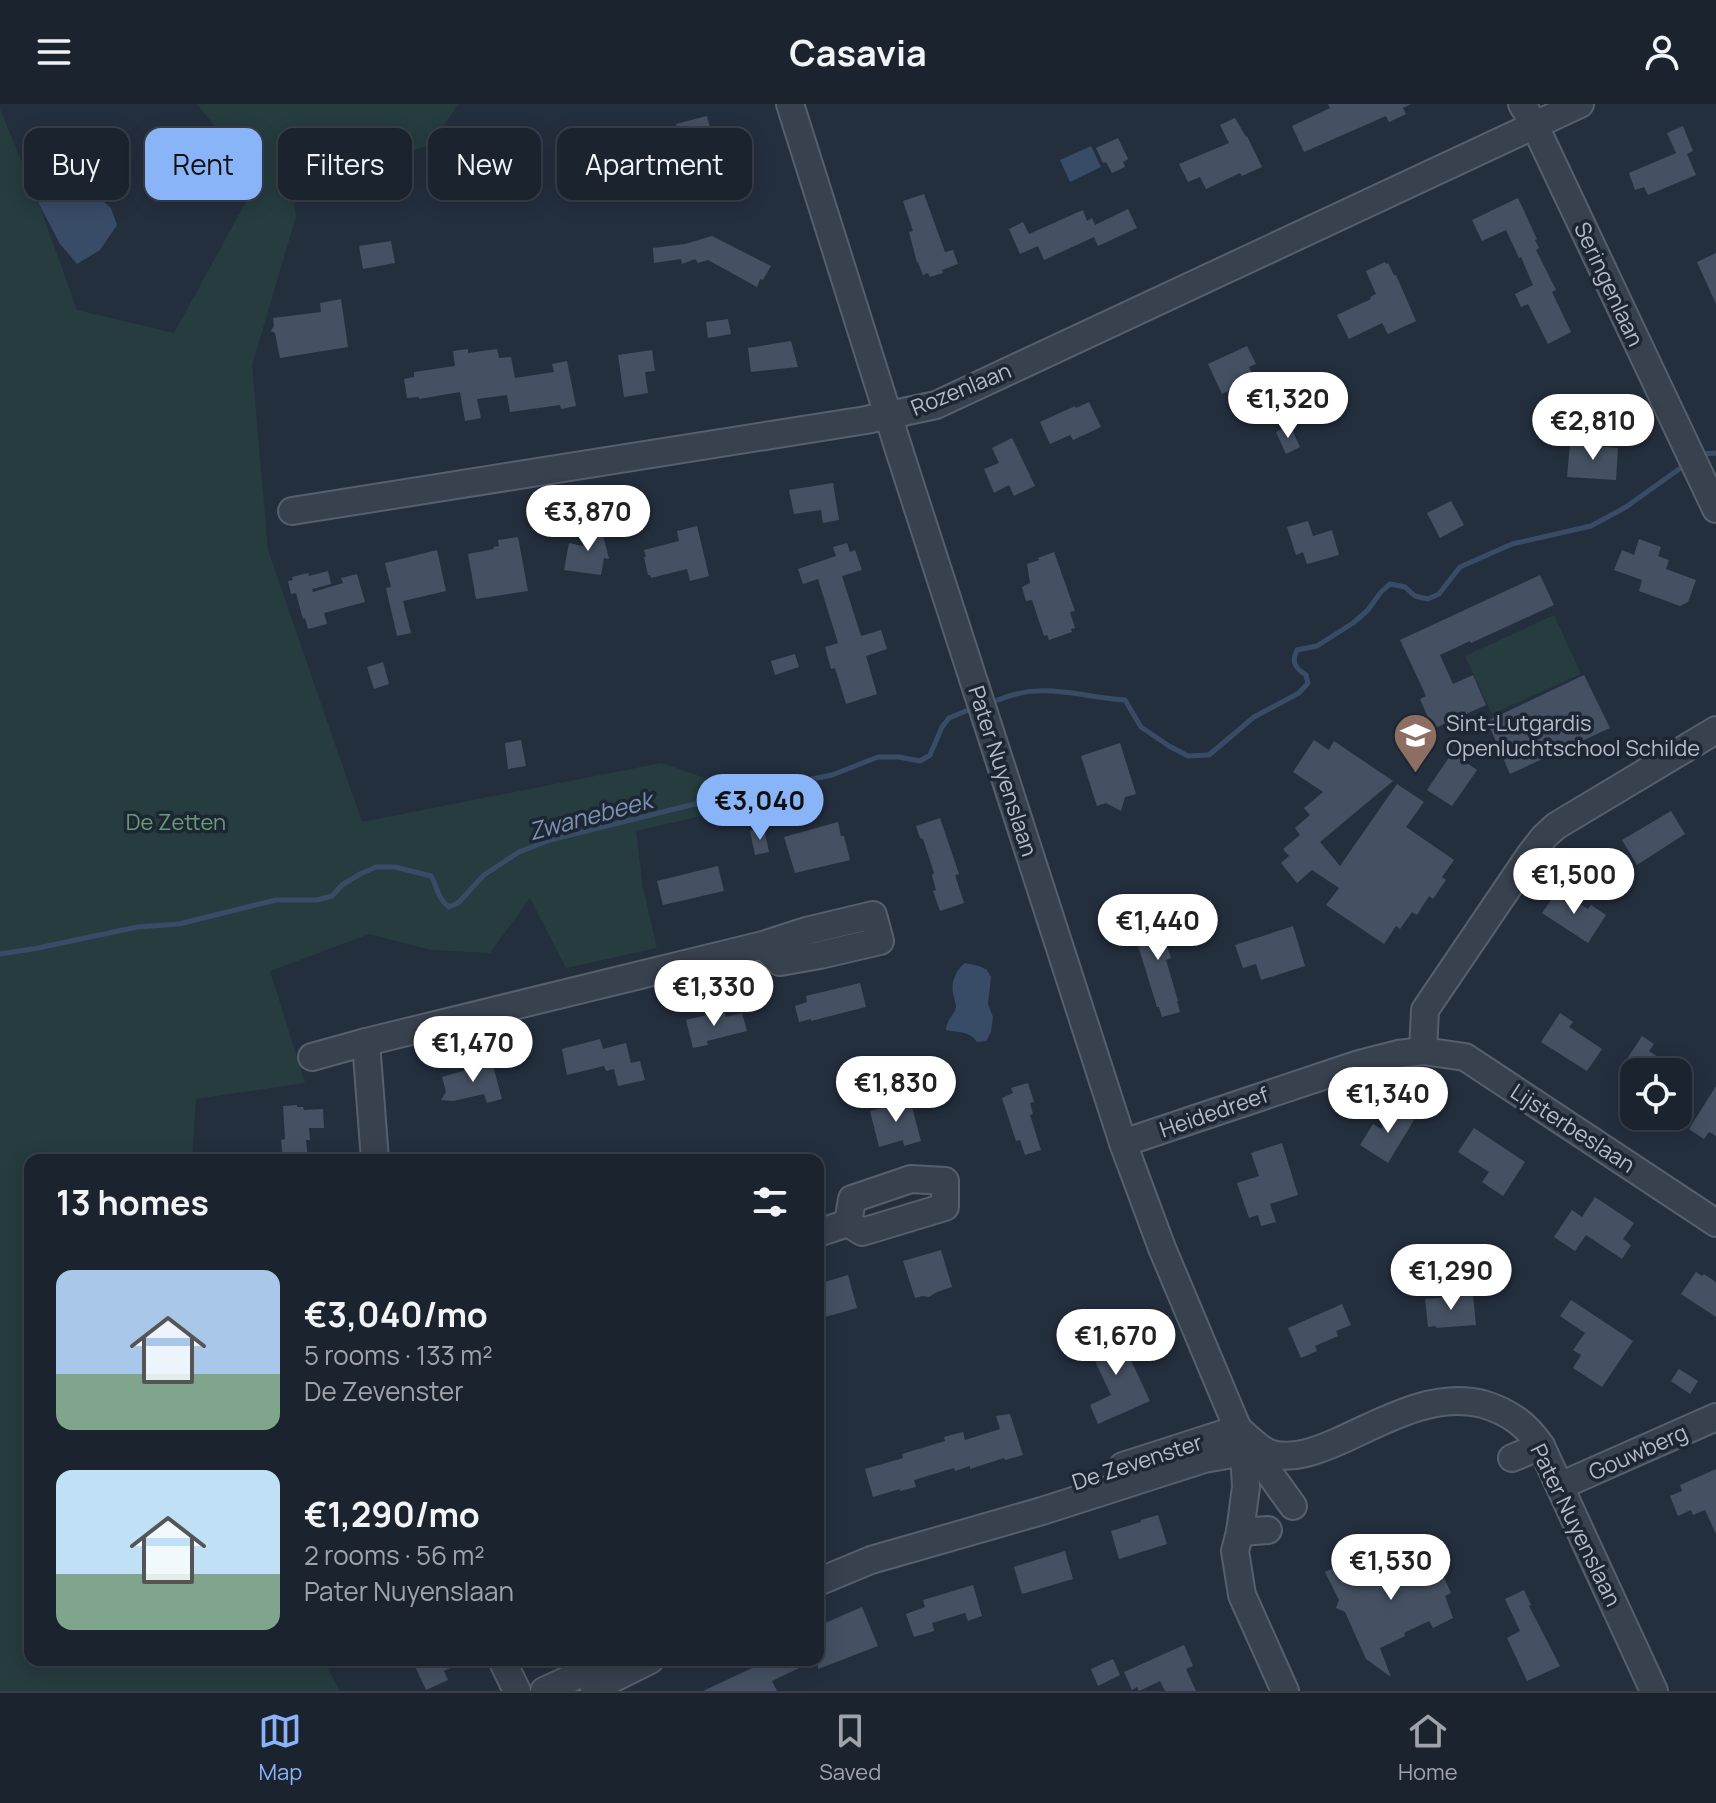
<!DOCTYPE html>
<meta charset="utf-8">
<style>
:root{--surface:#1b232e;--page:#282f3a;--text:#f1f3f6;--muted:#a0a4aa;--line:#39404a;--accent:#8ab4f8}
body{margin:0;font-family:Manrope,sans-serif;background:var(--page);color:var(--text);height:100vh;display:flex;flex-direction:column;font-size:30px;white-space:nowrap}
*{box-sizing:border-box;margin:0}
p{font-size:26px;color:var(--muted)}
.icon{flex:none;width:44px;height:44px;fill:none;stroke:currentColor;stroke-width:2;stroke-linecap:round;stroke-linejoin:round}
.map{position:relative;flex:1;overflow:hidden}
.sheet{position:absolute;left:24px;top:1050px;width:800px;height:512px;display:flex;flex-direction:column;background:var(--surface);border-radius:16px;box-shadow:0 4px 20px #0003,0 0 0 2px var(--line)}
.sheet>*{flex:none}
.top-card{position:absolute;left:24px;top:24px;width:800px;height:72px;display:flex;gap:16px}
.controls{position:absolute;left:1620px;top:954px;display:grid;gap:16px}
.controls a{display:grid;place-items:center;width:72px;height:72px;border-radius:16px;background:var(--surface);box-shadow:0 4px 20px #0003,0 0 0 2px var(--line);font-size:40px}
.price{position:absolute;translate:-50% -68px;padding:0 18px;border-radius:28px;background:#fff;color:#222;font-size:26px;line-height:52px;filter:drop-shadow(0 2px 4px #0008)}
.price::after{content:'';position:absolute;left:50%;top:48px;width:24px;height:18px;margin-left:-12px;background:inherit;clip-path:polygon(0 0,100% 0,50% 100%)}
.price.on{background:var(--accent);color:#111}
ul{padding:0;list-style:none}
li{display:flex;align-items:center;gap:24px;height:200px;padding:0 32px}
li span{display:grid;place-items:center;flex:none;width:224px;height:160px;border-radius:16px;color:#555}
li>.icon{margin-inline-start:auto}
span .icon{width:96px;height:96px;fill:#fffc;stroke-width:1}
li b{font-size:34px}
h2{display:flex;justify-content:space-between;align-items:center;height:96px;padding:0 32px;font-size:34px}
.pill{padding:0 28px;border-radius:16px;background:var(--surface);box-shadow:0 4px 20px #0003,0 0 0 2px var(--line);font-size:28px;line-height:72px}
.pill.on{background:var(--accent);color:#111}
header{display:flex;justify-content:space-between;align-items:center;height:104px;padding:0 32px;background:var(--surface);font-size:36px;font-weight:700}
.dock{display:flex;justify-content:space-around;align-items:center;height:112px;border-top:2px solid var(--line);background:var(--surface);font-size:22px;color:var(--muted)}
.dock a{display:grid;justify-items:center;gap:4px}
.dock .on{color:var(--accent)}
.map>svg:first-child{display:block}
</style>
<header><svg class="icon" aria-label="menu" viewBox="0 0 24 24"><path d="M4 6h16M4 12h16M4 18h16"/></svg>Casavia<svg class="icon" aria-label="person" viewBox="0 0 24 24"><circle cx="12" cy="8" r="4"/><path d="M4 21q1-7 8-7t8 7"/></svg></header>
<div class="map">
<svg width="1716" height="1587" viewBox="0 0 1716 1587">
<rect width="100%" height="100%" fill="#242f3e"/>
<g fill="#263c3f">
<path d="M197 0H458L431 41 292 83 296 113 252 261 268 446 362 718 661 659 770 696 636 727 643 784 657 844 566 864 530 794 490 849 431 846 369 830 270 867 305 979 196 995 192 1056H30V1556H323L340 1587H0V5L39 100 77 206 174 229 258 76Z"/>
<path d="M1554 511 1581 570 1492 610 1465 552Z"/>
</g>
<g fill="#394c67">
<path d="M1091 42 1101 63 1070 78 1060 56Z"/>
<path d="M42 44 111 104 117 121 100 146 77 160 60 140 39 100 37 80 43 60Z"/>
<path d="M965 859 979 862 987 866 991 873 988 900 993 913 991 928 986 937 977 938C970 927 960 929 946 926 947 914 956 910 956 902 956 900 953 891 953 889 951 878 956 866 965 859Z"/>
</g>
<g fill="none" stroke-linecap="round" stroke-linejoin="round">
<g stroke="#394c67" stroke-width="5">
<path d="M1702 350 1716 349"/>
<path d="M998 596C1042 577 1080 593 1125 596L1141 623 1169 642 1188 652 1209 651 1254 613 1299 589 1308 579 1306 571C1295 564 1291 558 1297 546L1317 542 1353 519 1367 507 1381 488 1390 480 1405 483 1415 492 1428 495 1439 490 1460 463 1512 440 1591 422 1626 403 1682 363"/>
<path d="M0 850 38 844 137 823 179 820 276 796H317L332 792 342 781 360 770 376 763H395L431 772C439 785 436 793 449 803L458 799 484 771 519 748 550 736 727 692 832 671 878 653H899L920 657 930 651 942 623 949 614 966 607"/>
</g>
</g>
<g fill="#455162">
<path d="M1328 0H1411L1403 4 1406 10 1389 18 1386 12 1304 48 1292 22 1330 4Z"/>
<path d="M707 12 712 31 704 33 718 81 689 90 680 60 675 61 670 42 658 46 654 32 678 25 676 20Z"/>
<path d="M1235 14 1246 33 1247 32 1262 63 1242 72 1240 69 1206 85 1200 73 1188 78 1179 60 1229 39 1220 21Z"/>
<path d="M1683 22 1693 47 1687 50 1696 71 1648 91 1644 83 1635 86 1629 69 1676 49 1667 29Z"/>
<path d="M1118 34 1128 55 1123 58 1125 63 1112 69 1106 58 1103 59 1096 44Z"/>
<path d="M924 90 945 148 953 146 958 160 942 166 943 169 930 173 928 169 923 171 918 158 917 159 909 128 913 127 903 97Z"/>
<path d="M1518 94 1537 135 1535 136 1539 144 1536 146 1556 186 1552 188 1571 228 1548 240 1528 200 1521 203 1515 190 1533 181 1521 153 1519 154 1506 126 1482 137 1472 116Z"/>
<path d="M1128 105 1137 124 1098 142 1094 133 1044 156 1038 142 1020 150 1009 125 1023 118 1029 130 1083 106 1087 117 1092 114 1095 121Z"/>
<path d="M712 132 771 162 763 176 760 175 757 183 708 156 698 159 695 155 682 160 681 155 654 159 653 144 685 140Z"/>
<path d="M391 137 395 159 363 165 359 142Z"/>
<path d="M1716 149V200L1697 158Z"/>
<path d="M1385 158 1386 160 1388 159 1394 171H1396L1416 217 1388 230 1382 219 1349 235 1337 211 1371 195 1370 193 1376 190 1366 167Z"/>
<path d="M341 195 348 243 280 254 275 229 271 227 274 222 273 214 321 208 320 199Z"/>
<path d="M728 215 731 230 708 234 706 218Z"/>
<path d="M791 237 798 263 751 268 748 244Z"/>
<path d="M1247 242 1256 260 1249 263 1254 274 1222 290 1208 260Z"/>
<path d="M468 245V249L497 245 499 254 511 253 515 274 554 268 552 260 567 257 576 302 561 305 560 301 510 308 507 291 477 295 481 314 465 317 460 288 419 295V293L407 294 404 275 414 273V268L455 262 453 247Z"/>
<path d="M652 246 655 267 645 268 648 289 624 293 618 251Z"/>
<path d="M1089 298 1101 323 1073 336 1070 331 1050 340 1040 318 1075 302 1076 304Z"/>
<path d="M1290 321 1300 343 1286 350 1276 328Z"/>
<path d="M1012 334 1035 382 1014 392 1009 381 994 389 984 365 999 359 992 344Z"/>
<path d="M1570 340 1618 344 1616 376 1567 373Z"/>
<path d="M833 379 839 416 823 419 821 406 794 410 789 386Z"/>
<path d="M1451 397 1464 421 1440 434 1427 409Z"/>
<path d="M1308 417 1313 432 1332 426 1339 451 1307 460 1303 448 1296 451 1287 423Z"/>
<path d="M588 421 601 423 609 455 604 454 601 471 564 466 569 439 583 442Z"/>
<path d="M697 422 709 472 690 477 687 465 651 474 650 471H648L644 453H646L644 446 679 437 677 427Z"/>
<path d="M518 433 528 487 476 495 468 450 494 445 493 443 499 442 498 436Z"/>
<path d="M1639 435 1661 443 1658 452 1669 456 1666 465 1696 476 1688 498 1680 502 1639 487 1642 476 1614 466 1622 446 1634 451Z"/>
<path d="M847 439 850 448 855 446 862 466 842 472 861 532 881 526 887 545 866 552 877 590 846 600 835 564 831 565 825 543 838 539 818 475 803 480 798 465 836 452 833 443Z"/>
<path d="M437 446 446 487 403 497 411 529 397 532 386 484 391 483 385 459Z"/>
<path d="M1054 448 1075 507 1070 508 1075 524 1071 525 1072 528 1049 536 1047 531 1044 532 1032 496 1026 497 1022 483 1030 479 1027 460 1039 456 1038 454Z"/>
<path d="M328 467 331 480 312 485 313 488 343 479 341 474 357 470 365 498 324 509 327 520 308 525 305 514 303 515 296 489 291 490 288 477 293 476 292 473 308 469 309 472Z"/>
<path d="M1540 471 1554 501 1471 539 1470 537 1440 551 1453 580 1473 571 1486 601 1433 625 1420 595 1426 592 1400 536Z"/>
<path d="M795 550 799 563 775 571 771 557Z"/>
<path d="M383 558 389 580 374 585 367 563Z"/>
<path d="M1584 571 1610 624 1510 670 1487 617Z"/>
<path d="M521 636 526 662 508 665 505 639Z"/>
<path d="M1314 636 1329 646 1334 637 1393 677 1320 738 1340 762 1397 680 1424 698 1406 723 1454 756 1442 773 1446 776 1433 795 1429 792 1417 811 1412 808 1400 825 1396 822 1384 840 1326 801 1339 784 1312 766 1297 779 1281 759 1289 752 1283 745 1300 731 1295 724 1310 711 1304 704 1323 688 1293 668Z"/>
<path d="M1120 639 1136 690 1125 693 1121 707 1106 699 1097 702 1081 652Z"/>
<path d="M1452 649 1477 666 1452 702 1427 686Z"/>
<path d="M1671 707 1685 730 1637 761 1622 736Z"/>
<path d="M940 714 959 770 955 771 964 799 940 807 933 787 936 786 932 771 934 769 923 735 920 734 916 722Z"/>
<path d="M838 718 841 732H844L850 756 795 769 784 733Z"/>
<path d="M764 724 769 748 755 751 750 727Z"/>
<path d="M718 762 724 787 663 801 657 777Z"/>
<path d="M1558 786 1588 805 1591 801 1606 811 1588 839 1542 809Z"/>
<path d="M1168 810 1173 826 1163 830 1171 854 1166 856 1178 897H1177L1180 908 1162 913 1159 903H1157L1132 822Z"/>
<path d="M1293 822 1305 862 1261 876 1256 860 1243 864 1235 841Z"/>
<path d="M860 879 866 903 811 917V915L799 918 795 902 807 898 806 892Z"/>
<path d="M724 907 726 913 742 909 747 927 707 937 708 941 693 944 686 916Z"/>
<path d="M1560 909 1573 918 1569 923 1602 945 1587 967 1541 938Z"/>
<path d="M1642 932 1654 940 1649 947 1681 968H1625L1630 961 1625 958Z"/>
<path d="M600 935 603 945 626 939 631 959 640 957 645 976 618 982 614 965 606 967 604 962 567 971 562 945Z"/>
<path d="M492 958 502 995 487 999 484 990 453 997 441 996 446 988 442 973Z"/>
<path d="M1028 979 1034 998 1030 999 1033 1010 1030 1011 1041 1046 1025 1051 1020 1036 1016 1037 1002 994 1013 989 1011 984Z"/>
<path d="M1716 982V1032L1709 1028 1704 1035 1689 1025Z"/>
<path d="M910 996 921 1037 904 1042 903 1036 879 1043 870 1007Z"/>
<path d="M297 1001V1003H303L304 1006 323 1005 324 1024H309L310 1036H306L308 1056H283L281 1036 285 1035 283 1002Z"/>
<path d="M1394 1003 1414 1016 1388 1059 1360 1041 1373 1020 1381 1025Z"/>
<path d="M1474 1024 1525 1058 1503 1092 1482 1078 1489 1068 1458 1048Z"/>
<path d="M1282 1039 1298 1091 1270 1100 1276 1118 1261 1122 1258 1111 1249 1114 1237 1079 1259 1072 1251 1049Z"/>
<path d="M1595 1093 1634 1119 1623 1135 1631 1141 1622 1155 1586 1131 1575 1147 1554 1133 1572 1106 1582 1113Z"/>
<path d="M941 1146 952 1183 937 1188 929 1193 923 1192 915 1194 903 1157Z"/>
<path d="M1696 1168 1702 1172 1704 1170 1716 1178V1213L1681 1190Z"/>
<path d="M848 1171 857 1204 818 1215V1180Z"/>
<path d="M1473 1191 1476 1221 1436 1224V1222L1428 1223 1425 1195Z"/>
<path d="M1571 1196 1633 1237 1602 1283 1573 1264 1581 1251 1573 1246 1585 1229 1560 1212Z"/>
<path d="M1342 1200 1351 1221 1336 1227 1338 1232 1315 1242 1317 1247 1301 1254 1288 1224Z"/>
<path d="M1116 1224 1150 1297 1098 1320 1090 1301 1111 1291 1086 1238Z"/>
<path d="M1679 1265 1698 1277 1690 1290 1671 1277Z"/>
<path d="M1010 1310 1023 1351 1005 1356 1004 1354 970 1365V1362L955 1367 954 1364 914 1376 916 1383 900 1387V1385L873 1393 865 1365 903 1354 902 1350 945 1337 944 1333 963 1328 965 1336 1000 1325 996 1312Z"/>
<path d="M1716 1365V1430L1705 1406 1693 1411 1691 1406 1678 1412 1670 1392 1682 1387 1680 1381Z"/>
<path d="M1158 1411 1167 1440 1119 1455 1111 1427 1141 1418V1416Z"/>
<path d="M1423 1445 1430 1459 1436 1456 1451 1489 1445 1492 1453 1514 1433 1524 1429 1517 1404 1529 1405 1532 1380 1544 1391 1573 1366 1555 1345 1508 1336 1504 1339 1496 1325 1468 1348 1457 1357 1476Z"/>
<path d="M1065 1447 1073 1475 1022 1490 1014 1463Z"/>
<path d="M973 1481 982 1512 968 1517 965 1509 932 1519 934 1527 914 1533 906 1510 925 1503 923 1496Z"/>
<path d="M1524 1486 1531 1501 1529 1502 1560 1562 1527 1577 1507 1534 1520 1527 1505 1495Z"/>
<path d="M862 1503 878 1542 818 1565V1522Z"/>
<path d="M1184 1541 1193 1562 1186 1565 1196 1587H1165L1160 1577 1139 1587 1137 1583 1132 1586 1124 1568Z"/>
<path d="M1113 1555 1120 1571 1098 1582 1091 1565Z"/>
<path d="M412 1556H468L444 1567 448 1576 426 1586Z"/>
<path d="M782 1556H816L772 1577 777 1587H703L763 1559 765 1564Z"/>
</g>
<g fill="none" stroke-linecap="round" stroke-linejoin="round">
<defs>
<g id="minor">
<path d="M790 0 900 349 1123 1039 1162 1144 1238 1325 1244 1348 1246 1383 1240 1428 1235 1447 1242 1491 1285 1587"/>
<path d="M1522 0 1534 20 1716 405"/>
<path d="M292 407 866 316 936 301 1580 0"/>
<path d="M1423 947 1425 906 1530 751 1544 733 1556 722 1716 626"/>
<path d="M312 953 366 938"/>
<path d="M1123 1039 1359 960 1398 950 1423 947 1465 953 1716 1119"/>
<path d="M375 1056 366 938 763 841 806 827 873 811 880 837 820 851 780 858 763 841"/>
<path d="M911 1075 945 1077V1103L862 1128 848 1119 852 1095Z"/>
<path d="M818 1129 848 1119"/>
<path d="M1238 1325C1248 1333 1260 1347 1272 1350 1294 1356 1318 1346 1337 1338 1382 1318 1433 1287 1483 1300 1509 1308 1526 1320 1541 1342L1654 1587"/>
<path d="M1249 1341 1293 1402"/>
<path d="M1512 1354 1541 1342"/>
<path d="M1123 1362 1238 1325"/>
<path d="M1560 1382 1716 1313"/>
<path d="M1240 1428 1268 1426"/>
<path d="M818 1478 871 1456 1042 1407 1204 1355 1244 1348"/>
<path d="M502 1556 517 1587"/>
<path d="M594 1584 650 1556"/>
<path d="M544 1587 610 1556"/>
</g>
</defs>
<use href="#minor" stroke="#565f6c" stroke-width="30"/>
<use href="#minor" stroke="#38414e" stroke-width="26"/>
</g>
<defs>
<symbol id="school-pin" viewBox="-11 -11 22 30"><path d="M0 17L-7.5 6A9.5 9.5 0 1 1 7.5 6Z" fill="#8d6e63" stroke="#1d2633"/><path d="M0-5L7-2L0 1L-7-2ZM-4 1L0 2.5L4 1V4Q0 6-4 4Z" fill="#fff"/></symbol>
</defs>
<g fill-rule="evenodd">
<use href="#school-pin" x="1390" y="606" width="51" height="69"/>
</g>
<g text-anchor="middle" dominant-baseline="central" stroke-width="7" stroke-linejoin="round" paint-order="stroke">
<g font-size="22" fill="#b4bcc9" stroke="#1d2633">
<text transform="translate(1609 180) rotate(65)">Seringenlaan</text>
<text transform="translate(961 285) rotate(-22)">Rozenlaan</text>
<text transform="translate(1003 667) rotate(72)">Pater Nuyenslaan</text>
<text transform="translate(1214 1008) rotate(-19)">Heidedreef</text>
<text transform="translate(1573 1024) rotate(33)">Lijsterbeslaan</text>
<text transform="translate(1638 1348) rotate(-24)">Gouwberg</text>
<text transform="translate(1137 1358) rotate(-18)">De Zevenster</text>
<text transform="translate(1576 1421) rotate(64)">Pater Nuyenslaan</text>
</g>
<g font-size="22" fill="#b4bcc9" stroke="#1d2633" text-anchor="start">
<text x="1446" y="619">Sint-Lutgardis<tspan x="1446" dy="25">Openluchtschool Schilde</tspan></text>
</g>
<g font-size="22" fill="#6b9a76" stroke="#1d2633">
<text x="176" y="718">De Zetten</text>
</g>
<g font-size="24" font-style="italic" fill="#7c92b1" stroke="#1d2633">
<text transform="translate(590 711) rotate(-15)">Zwanebeek</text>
</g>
</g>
</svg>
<div class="controls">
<a><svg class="icon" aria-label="locate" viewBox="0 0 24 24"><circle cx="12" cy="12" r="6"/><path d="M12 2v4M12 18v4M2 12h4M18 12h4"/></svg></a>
</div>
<b class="price" style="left:1288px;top:336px">€1,320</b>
<b class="price" style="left:1593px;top:358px">€2,810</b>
<b class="price" style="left:588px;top:449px">€3,870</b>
<b class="price on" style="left:760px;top:738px">€3,040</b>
<b class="price" style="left:1574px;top:812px">€1,500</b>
<b class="price" style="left:1158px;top:858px">€1,440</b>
<b class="price" style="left:714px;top:924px">€1,330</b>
<b class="price" style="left:473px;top:980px">€1,470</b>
<b class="price" style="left:896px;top:1020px">€1,830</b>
<b class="price" style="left:1388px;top:1031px">€1,340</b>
<b class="price" style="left:1451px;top:1208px">€1,290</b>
<b class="price" style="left:1116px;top:1273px">€1,670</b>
<b class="price" style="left:1391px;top:1498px">€1,530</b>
<div class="top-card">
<a class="pill">Buy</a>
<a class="pill on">Rent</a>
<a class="pill">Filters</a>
<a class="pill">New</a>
<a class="pill">Apartment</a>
</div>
<section class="sheet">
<h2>13 homes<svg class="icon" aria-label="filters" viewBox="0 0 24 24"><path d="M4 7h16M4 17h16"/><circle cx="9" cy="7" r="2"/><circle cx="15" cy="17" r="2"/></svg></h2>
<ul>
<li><span style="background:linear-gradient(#a9c7e8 65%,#7fa58c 0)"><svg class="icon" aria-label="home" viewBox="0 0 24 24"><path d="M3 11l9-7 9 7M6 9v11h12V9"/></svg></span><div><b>€3,040/mo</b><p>5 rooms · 133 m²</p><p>De Zevenster</p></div></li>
<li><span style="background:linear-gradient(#bfe0f5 65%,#7fa58c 0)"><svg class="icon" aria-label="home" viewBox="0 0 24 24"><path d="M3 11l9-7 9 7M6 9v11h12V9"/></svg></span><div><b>€1,290/mo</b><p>2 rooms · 56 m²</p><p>Pater Nuyenslaan</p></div></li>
</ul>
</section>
</div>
<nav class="dock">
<a class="on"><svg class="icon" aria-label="map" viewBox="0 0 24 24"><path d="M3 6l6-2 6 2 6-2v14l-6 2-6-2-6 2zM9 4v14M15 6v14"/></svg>Map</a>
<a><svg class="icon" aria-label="saved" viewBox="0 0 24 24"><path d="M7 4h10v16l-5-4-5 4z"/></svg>Saved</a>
<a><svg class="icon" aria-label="home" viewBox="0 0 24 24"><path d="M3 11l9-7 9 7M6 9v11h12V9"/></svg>Home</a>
</nav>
